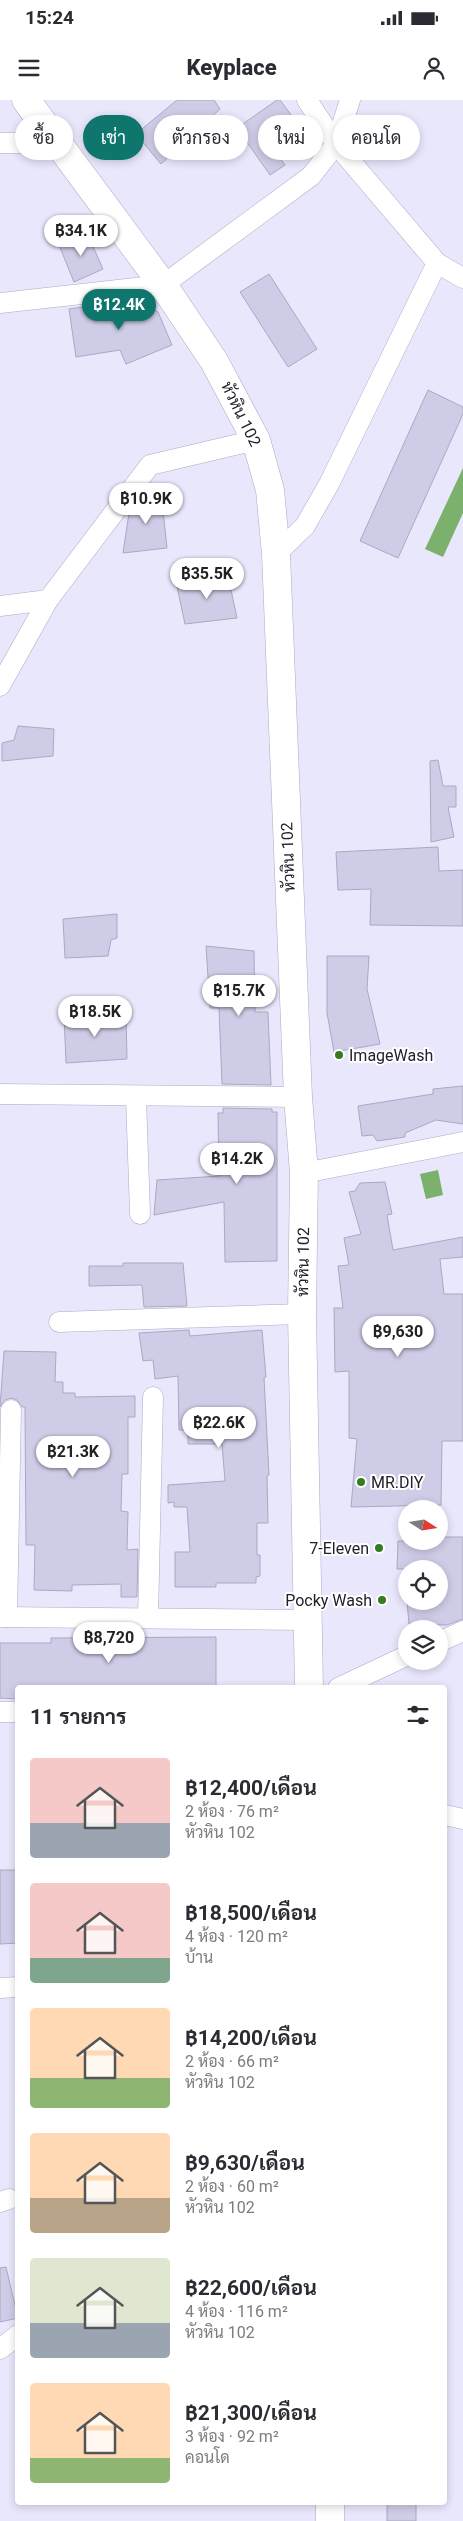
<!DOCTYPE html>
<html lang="th">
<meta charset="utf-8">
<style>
:root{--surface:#fff;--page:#f7f7f7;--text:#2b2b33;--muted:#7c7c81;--accent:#0f766e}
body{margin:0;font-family:Roboto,Sarabun,sans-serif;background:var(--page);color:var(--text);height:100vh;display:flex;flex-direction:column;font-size:19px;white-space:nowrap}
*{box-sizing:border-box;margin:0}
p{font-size:16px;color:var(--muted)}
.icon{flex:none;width:28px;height:28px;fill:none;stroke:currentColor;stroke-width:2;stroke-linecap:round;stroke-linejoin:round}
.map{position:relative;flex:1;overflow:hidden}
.panel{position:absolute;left:15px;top:1585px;width:432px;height:820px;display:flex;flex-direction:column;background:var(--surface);border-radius:5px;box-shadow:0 2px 8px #0003}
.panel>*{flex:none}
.banner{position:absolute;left:15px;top:15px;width:434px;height:45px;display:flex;gap:10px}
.needle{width:32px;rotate:102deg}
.tools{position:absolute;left:398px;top:1400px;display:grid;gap:10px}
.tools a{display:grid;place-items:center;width:50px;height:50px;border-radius:50%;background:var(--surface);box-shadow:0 2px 8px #0003;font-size:25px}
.price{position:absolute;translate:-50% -42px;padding:0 11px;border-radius:18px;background:#fff;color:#222;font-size:16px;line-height:32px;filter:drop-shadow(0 1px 2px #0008)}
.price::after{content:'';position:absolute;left:50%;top:30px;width:15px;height:11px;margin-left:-8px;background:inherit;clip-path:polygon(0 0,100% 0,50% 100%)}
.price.on{background:var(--accent);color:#fff}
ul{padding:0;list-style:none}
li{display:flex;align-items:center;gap:15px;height:125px;padding:0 15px}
li span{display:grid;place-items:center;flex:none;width:140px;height:100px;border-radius:5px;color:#555}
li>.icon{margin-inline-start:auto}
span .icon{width:60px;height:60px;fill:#fffc;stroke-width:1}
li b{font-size:21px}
h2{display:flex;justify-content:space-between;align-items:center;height:60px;padding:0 15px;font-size:21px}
.pill{padding:0 18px;border-radius:22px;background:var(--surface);box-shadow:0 2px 8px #0003;font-size:18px;line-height:45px}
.pill.on{background:var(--accent);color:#fff}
.status{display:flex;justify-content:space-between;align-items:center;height:35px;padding:0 25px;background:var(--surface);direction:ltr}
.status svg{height:14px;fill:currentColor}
header{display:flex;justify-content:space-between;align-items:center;height:65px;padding:0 15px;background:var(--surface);font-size:22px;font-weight:800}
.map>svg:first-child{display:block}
</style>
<div class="status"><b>15:24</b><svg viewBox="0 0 49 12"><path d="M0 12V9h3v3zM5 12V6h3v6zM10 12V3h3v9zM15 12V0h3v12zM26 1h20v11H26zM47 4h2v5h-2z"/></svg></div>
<header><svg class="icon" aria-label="menu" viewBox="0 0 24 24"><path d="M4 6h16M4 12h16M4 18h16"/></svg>Keyplace<svg class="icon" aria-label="person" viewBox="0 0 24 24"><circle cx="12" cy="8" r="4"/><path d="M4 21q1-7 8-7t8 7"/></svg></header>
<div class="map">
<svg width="463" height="2421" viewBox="0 0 463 2421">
<rect width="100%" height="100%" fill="#e9e7fc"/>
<g fill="#7bb16c">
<path d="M291 29 296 36 285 44 290 53 282 58 272 42Z"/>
<path d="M463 368V413L443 457 425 449Z"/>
<path d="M438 1070 443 1095 426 1099 420 1074Z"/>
</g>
<g fill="#cfcce7" stroke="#aba8c2">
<path d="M177 0H214L220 9 161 64 136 34Z"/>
<path d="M277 0H280L297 23 269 43 285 65 270 75 237 28Z"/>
<path d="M87 133 103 169 74 182 59 145Z"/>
<path d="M269 174 317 249 288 267 240 192Z"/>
<path d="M139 200 158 212 172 245 126 264 120 250 76 257 69 209 95 205 96 215 130 201Z"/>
<path d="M428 290 463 307V314L398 458 360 441Z"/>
<path d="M161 391 167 448 123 453 129 413 144 393Z"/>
<path d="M228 476 237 518 185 524 176 482Z"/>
<path d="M18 626 54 629 53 656 2 661V643L14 640Z"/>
<path d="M438 660 443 686H456V707H448L454 737 431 742 430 661Z"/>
<path d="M438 747 439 771 463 770V826L370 825 371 789 338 790 336 752Z"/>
<path d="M117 814V838L111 840 108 856 65 858 63 819Z"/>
<path d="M206 846 254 851 255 912H268L271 985 222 984 219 908H210Z"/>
<path d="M327 856H369L367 889 380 944 334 952 327 913Z"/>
<path d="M64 915H126L127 959 66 963Z"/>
<path d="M463 986V1024L436 1020 405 1033V1037L377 1041 373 1035 362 1036 358 1006 433 994V989Z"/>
<path d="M223 1008 272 1009V1012H277V1161L225 1162 224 1102 154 1115 157 1080 219 1076 218 1013H223Z"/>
<path d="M385 1082 392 1114 387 1115 393 1150 463 1137V1157L440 1159 444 1194H463V1341H442L441 1405 351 1407 357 1339 349 1338V1271L335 1272 334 1208H343L338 1166 349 1165 344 1138 361 1134 349 1092 355 1091 360 1083Z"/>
<path d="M123 1163H183L187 1206 144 1207 142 1185 89 1186V1166H123Z"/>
<path d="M189 1230 190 1236 262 1230 266 1277 264 1278 269 1375 267 1376 268 1423H257V1455H260V1476L256 1477V1483H216V1487H175V1452H190L187 1407H174V1402L168 1403V1385L225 1381 222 1344H188V1330H179L178 1276 155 1279 153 1260 143 1261 139 1233Z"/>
<path d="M4 1251 56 1252 55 1282H63V1293H75V1297L135 1296V1317H128V1374H122L121 1411 128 1412 127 1450 138 1449 137 1497H121V1484L72 1485V1491L34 1490 35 1445H26L25 1307H22L17 1300 11 1298 5 1300 0 1307Z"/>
<path d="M439 1437H463V1519L447 1525 409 1524 407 1501H439V1469H397L398 1441H439Z"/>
<path d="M216 1537V1588H18V1599L0 1598V1543H51V1538Z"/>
<path d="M0 1770H18V1843L0 1844Z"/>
<path d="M6 2167 18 2218 0 2222V2168Z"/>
<rect x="387" y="2402" width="29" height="19"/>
</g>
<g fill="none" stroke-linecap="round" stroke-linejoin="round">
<defs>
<g id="street">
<path d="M307 0 336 44 437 163 463 178"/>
<path d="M0 43H57"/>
<path d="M0 203 163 185 311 76 336 44 350 0"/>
<path d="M276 454 305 426 329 384 437 163"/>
<path d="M0 506 48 500"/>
<path d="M0 586 48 500 150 365 256 340"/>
<path d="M0 994 298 997"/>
<path d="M136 997 140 1114"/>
<path d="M304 1073 463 1042"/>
<path d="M59 1222 302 1214"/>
<path d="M0 1517 308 1520"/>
<path d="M7 1517 11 1310"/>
<path d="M148 1518 153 1297"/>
<path d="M439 1542 463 1531"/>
<path d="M338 1588 406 1556"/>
<path d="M0 1612H18"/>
<path d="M445 1715 463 1719"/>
<path d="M0 1888 18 1887"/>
<path d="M0 2102 9 2099"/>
<path d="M0 2249 18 2235"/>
</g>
<g id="secondary">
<path d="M26 0 163 185 214 261 256 340 270 390 276 454 298 997 304 1073 302 1214 309 1588"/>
<path d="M330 2402V2421"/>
</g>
</defs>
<use href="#street" stroke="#ada9c3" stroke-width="21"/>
<use href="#secondary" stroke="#ada9c3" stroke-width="29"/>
<use href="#street" stroke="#fff" stroke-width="20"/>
<use href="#secondary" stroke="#fff" stroke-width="28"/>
</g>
<g fill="#357b1f" stroke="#fff" stroke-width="2">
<circle cx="339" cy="955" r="5"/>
<circle cx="361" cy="1382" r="5"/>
<circle cx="379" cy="1448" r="5"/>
<circle cx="382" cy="1500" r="5"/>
</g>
<g text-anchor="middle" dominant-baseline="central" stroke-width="4" stroke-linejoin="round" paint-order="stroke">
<g font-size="16" fill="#22212b" stroke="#fff">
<text transform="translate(241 314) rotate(64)">หัวหิน 102</text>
<text transform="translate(288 757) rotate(-92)">หัวหิน 102</text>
<text transform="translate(303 1162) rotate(-89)">หัวหิน 102</text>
</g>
<g font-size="16" fill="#22212b" stroke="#fff" text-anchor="start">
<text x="349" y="955">ImageWash</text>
<text x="371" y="1382">MR.DIY</text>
<text x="369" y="1448" text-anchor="end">7-Eleven</text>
<text x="372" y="1500" text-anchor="end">Pocky Wash</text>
</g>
</g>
</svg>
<div class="tools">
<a><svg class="needle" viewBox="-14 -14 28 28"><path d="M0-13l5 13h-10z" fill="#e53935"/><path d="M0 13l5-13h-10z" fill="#7c7c81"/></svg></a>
<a><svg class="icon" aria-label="locate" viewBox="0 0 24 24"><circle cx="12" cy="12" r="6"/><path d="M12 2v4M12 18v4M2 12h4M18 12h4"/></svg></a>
<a><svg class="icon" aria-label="layers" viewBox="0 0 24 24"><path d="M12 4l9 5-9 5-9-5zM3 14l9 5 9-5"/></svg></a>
</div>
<b class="price" style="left:81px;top:157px">฿34.1K</b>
<b class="price on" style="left:119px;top:231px">฿12.4K</b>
<b class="price" style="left:146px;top:425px">฿10.9K</b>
<b class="price" style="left:207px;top:500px">฿35.5K</b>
<b class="price" style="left:239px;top:917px">฿15.7K</b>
<b class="price" style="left:95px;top:938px">฿18.5K</b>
<b class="price" style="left:237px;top:1085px">฿14.2K</b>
<b class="price" style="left:398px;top:1258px">฿9,630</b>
<b class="price" style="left:219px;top:1349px">฿22.6K</b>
<b class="price" style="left:73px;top:1378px">฿21.3K</b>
<b class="price" style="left:109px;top:1564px">฿8,720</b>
<div class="banner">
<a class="pill">ซื้อ</a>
<a class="pill on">เช่า</a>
<a class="pill">ตัวกรอง</a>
<a class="pill">ใหม่</a>
<a class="pill">คอนโด</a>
</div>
<section class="panel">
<h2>11 รายการ<svg class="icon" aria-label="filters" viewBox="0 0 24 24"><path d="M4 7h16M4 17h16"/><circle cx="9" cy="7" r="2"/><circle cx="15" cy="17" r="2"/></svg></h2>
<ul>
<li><span style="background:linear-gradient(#f6c9c9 65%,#9aa5b1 0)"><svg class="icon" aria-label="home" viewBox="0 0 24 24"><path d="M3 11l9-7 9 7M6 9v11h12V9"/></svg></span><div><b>฿12,400/เดือน</b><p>2 ห้อง · 76 m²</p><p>หัวหิน 102</p></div></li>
<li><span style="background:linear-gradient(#f6c9c9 75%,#7fa58c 0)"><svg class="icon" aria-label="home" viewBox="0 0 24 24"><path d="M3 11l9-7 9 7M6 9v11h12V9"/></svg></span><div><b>฿18,500/เดือน</b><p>4 ห้อง · 120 m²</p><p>บ้าน</p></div></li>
<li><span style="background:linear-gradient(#ffd9b3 70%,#8fb573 0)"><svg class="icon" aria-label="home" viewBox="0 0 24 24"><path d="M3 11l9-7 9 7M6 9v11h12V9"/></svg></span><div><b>฿14,200/เดือน</b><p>2 ห้อง · 66 m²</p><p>หัวหิน 102</p></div></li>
<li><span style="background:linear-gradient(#ffd9b3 65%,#b9a48a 0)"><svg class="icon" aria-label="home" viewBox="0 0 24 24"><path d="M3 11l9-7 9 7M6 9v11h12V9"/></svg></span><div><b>฿9,630/เดือน</b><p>2 ห้อง · 60 m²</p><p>หัวหิน 102</p></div></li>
<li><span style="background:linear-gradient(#dfe7d0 65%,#9aa5b1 0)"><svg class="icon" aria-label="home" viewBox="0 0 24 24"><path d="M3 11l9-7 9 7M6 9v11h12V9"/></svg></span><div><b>฿22,600/เดือน</b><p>4 ห้อง · 116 m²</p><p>หัวหิน 102</p></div></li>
<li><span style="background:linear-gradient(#ffd9b3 75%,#8fb573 0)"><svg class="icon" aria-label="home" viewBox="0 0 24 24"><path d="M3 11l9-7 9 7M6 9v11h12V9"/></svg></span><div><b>฿21,300/เดือน</b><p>3 ห้อง · 92 m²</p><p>คอนโด</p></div></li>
</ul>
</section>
</div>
